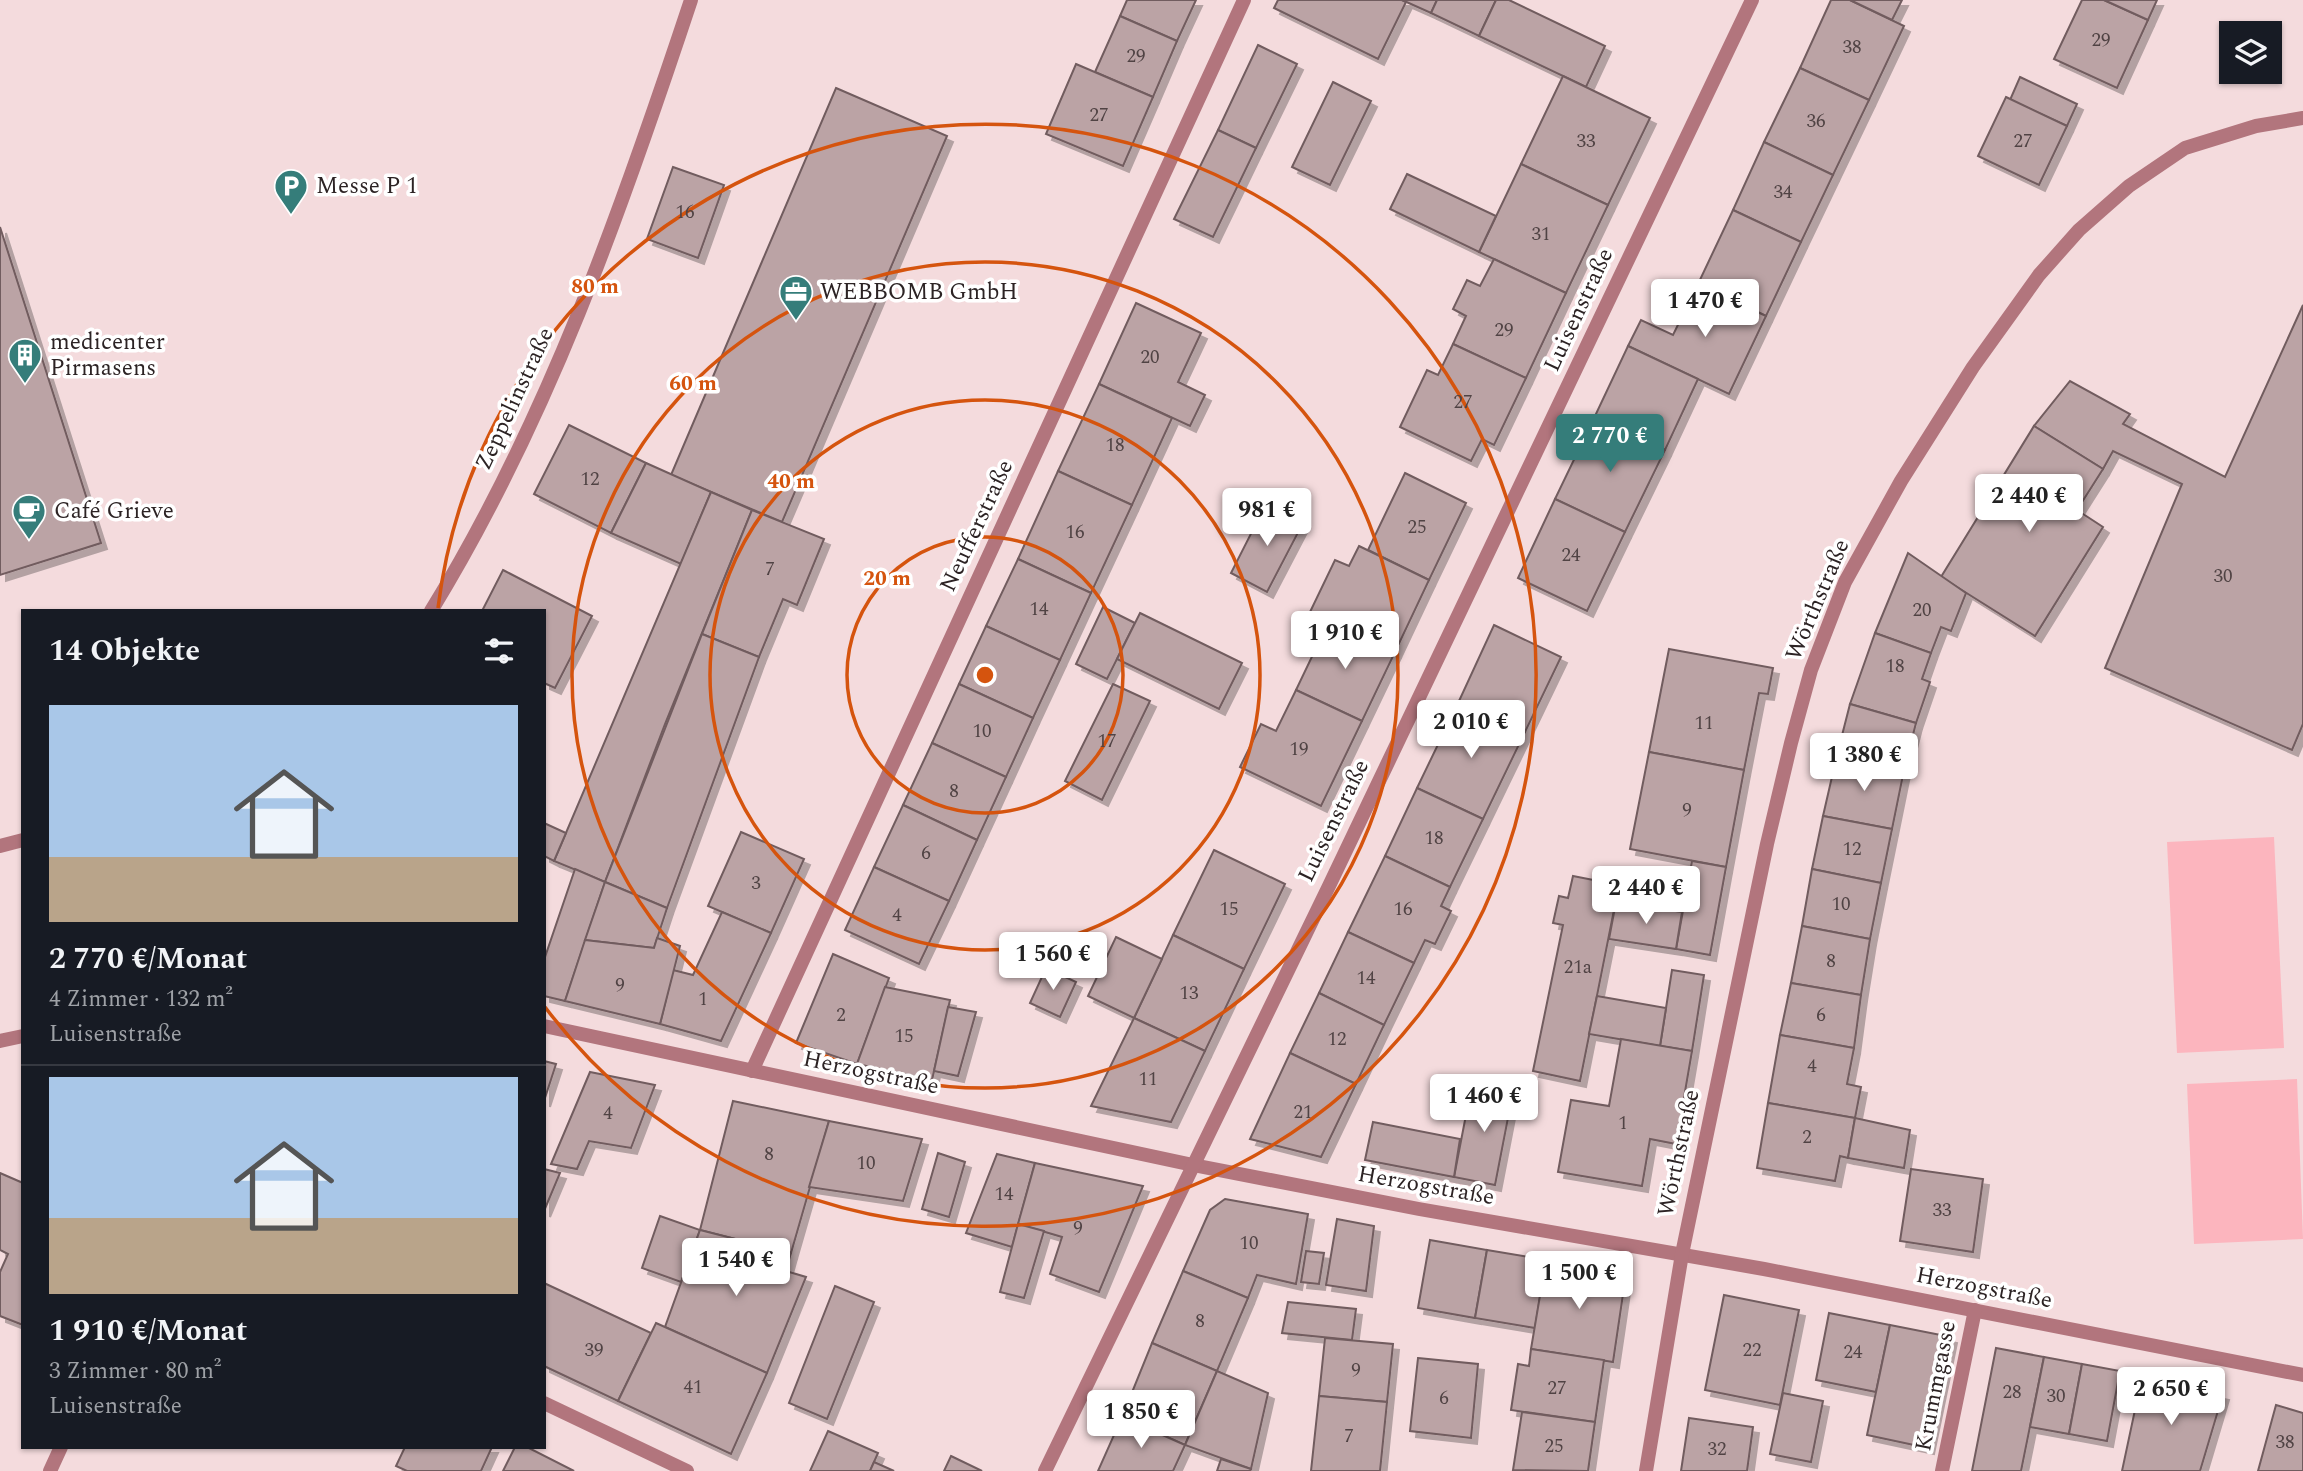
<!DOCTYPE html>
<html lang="de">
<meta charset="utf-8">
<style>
:root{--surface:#171b24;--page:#20242c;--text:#f1f3f6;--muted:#9ea1a6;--line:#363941;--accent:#357d7a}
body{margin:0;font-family:Spectral,serif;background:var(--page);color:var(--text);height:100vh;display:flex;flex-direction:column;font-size:26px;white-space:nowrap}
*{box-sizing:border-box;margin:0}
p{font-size:23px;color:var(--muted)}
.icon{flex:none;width:38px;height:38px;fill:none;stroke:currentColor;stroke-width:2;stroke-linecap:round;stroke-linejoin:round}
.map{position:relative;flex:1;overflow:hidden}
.sheet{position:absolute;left:21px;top:609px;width:525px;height:840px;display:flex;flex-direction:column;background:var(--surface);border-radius:0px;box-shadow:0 2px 5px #0004}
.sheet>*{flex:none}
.fabs{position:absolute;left:2219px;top:21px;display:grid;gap:14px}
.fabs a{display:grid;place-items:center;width:63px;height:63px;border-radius:0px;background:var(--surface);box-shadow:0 2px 5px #0004;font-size:35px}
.price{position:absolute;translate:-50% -60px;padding:0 16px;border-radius:7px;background:#fff;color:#222;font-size:23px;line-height:46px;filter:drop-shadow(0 2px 4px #0008)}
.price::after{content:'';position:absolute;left:50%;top:42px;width:21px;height:16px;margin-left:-10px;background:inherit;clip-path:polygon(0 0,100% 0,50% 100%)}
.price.current{background:var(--accent);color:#fff}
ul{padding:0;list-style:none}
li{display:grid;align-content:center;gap:14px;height:371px;padding:0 28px}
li+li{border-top:2px solid var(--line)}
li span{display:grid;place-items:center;height:217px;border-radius:0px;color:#555}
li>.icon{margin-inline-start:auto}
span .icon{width:126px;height:126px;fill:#fffc;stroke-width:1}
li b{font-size:30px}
h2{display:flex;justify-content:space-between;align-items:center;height:84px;padding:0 28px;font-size:30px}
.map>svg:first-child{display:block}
</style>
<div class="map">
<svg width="2303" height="1471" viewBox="0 0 2303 1471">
<defs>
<filter id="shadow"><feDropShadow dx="6" dy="6" stdDeviation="0" flood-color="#0004"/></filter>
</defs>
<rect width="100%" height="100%" fill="#f4dbdd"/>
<g fill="#fcb5be">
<path d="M2274 837 2284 1048 2177 1053 2167 842Z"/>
<path d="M2297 1079 2303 1239 2194 1244 2187 1084Z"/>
</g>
<g fill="#bba3a5" stroke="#715c5e" stroke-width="2" filter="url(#shadow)">
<path d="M1127 0H1196L1177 41 1120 16Z"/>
<path d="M1278 0H1402L1406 2 1378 59 1274 8Z"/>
<path d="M1402 0H1437L1431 13Z"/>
<path d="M1437 0H1496L1479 36 1431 13Z"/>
<path d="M1496 0H1509L1605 46 1586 87 1479 36Z"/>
<path d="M1831 0H1850L1904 26 1869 100 1800 68Z"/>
<path d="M1850 0H1902L1892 20Z"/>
<path d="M2082 0H2104L2148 20 2117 88 2054 59Z"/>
<path d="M2104 0H2157L2148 20Z"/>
<path d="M1120 16 1177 41 1153 97 1095 72Z"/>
<path d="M1258 45 1297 64 1256 148 1218 130Z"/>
<path d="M1076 64 1153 97 1123 166 1046 134Z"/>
<path d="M1800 68 1869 100 1833 175 1764 142Z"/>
<path d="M1563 76 1650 118 1608 205 1521 164Z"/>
<path d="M2020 77 2077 104 2067 126 2010 100Z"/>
<path d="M1333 82 1371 101 1330 185 1292 167Z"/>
<path d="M836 88 947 136 782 522 671 475Z"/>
<path d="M2006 97 2067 126 2039 185 1978 156Z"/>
<path d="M1218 130 1256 148 1213 237 1174 219Z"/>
<path d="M1764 142 1833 175 1801 242 1733 210Z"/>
<path d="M1521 164 1608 205 1566 293 1479 252Z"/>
<path d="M673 167 724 185 698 258 647 239Z"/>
<path d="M1407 174 1496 216 1479 252 1390 209Z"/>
<path d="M1733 210 1801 242 1766 316 1698 284Z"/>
<path d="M0 227 101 543 0 575Z"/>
<path d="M1494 259 1566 293 1526 378 1453 344 1466 316 1453 309 1467 280 1480 286Z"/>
<path d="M1698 284 1766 316 1729 394 1628 346 1641 320 1673 335Z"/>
<path d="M1136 303 1201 333 1178 382 1205 395 1190 426 1099 384Z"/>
<path d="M2303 305V724L2292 750 2105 668 2182 484 2113 451 2103 469 2034 426 2070 381 2130 414 2123 424 2225 477Z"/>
<path d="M1453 344 1526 378 1494 445 1482 439 1471 461 1400 427 1427 370 1438 375Z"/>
<path d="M1628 346 1698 379 1665 450 1595 416Z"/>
<path d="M1099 384 1172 418 1132 505 1058 471Z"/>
<path d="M1595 416 1665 450 1625 532 1555 499Z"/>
<path d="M569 425 646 463 611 533 534 494Z"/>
<path d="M2034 426 2103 469 2077 510 2103 527 2035 636 1941 577Z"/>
<path d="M646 463 711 492 681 564 611 533Z"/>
<path d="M1058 471 1132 505 1091 593 1018 559Z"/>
<path d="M1405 473 1466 503 1429 580 1368 550Z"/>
<path d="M711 492 752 510 665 724 605 882 554 861Z"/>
<path d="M1555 499 1625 532 1587 611 1518 578Z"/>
<path d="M1266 504 1303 523 1267 592 1231 573Z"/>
<path d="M752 510 824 539 797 605 783 599 759 657 702 634Z"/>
<path d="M1359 546 1429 580 1395 652 1310 612 1335 560 1349 566Z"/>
<path d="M1908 553 1966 593 1951 631 1941 627 1931 653 1875 633Z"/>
<path d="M1018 559 1091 593 1060 660 986 626Z"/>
<path d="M503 570 592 616 555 688 544 683V611H482Z"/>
<path d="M1103 607 1135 623 1107 679 1076 664Z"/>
<path d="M1140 613 1242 663 1219 709 1117 659Z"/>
<path d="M1329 621 1395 652 1362 721 1296 690Z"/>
<path d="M1494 625 1561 657 1525 732 1459 701Z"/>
<path d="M986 626 1060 660 1033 718 959 684Z"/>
<path d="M1875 633 1931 653 1922 679 1930 682 1916 723 1850 704Z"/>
<path d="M702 634 759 657 667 908 605 882Z"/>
<path d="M1669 649 1773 668 1768 694 1759 693 1744 770 1649 752Z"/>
<path d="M959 684 1033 718 1006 777 932 743Z"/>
<path d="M1113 684 1150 701 1102 800 1065 781Z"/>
<path d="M1296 690 1362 721 1321 806 1240 767 1261 724 1276 731Z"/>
<path d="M1459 701 1525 732 1483 819 1417 788Z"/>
<path d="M1850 704 1916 723 1904 770 1837 755Z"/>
<path d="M932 743 1006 777 977 840 903 805Z"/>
<path d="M1649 752 1744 770 1726 867 1630 849Z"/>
<path d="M1837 755 1904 770 1892 829 1823 816Z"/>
<path d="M1417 788 1483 819 1450 887 1385 856Z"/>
<path d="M903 805 977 840 949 901 874 867Z"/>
<path d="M1823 816 1892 829 1881 883 1812 869Z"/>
<path d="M544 823 566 833 554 861 544 856Z"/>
<path d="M741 832 804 859 771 933 708 906Z"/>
<path d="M1214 850 1285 884 1244 969 1173 935Z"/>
<path d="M1385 856 1450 887 1441 906 1451 911 1435 944 1425 940 1414 963 1348 932Z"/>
<path d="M1692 861 1726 867 1710 955 1676 949Z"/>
<path d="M874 867 949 901 919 964 845 930Z"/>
<path d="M575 869 605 882 565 1001 544 996V960Z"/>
<path d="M1812 869 1881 883 1870 939 1802 926Z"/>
<path d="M1573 876 1619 885 1580 1081 1533 1071 1563 925 1553 923 1559 896 1568 898Z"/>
<path d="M605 882 667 908 654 948 585 940Z"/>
<path d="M1616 902 1682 912 1676 949 1609 939Z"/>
<path d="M722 912 771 933 721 1041 660 1024 673 970 693 975Z"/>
<path d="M1802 926 1870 939 1861 995 1791 983Z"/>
<path d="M1348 932 1414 963 1384 1025 1319 993Z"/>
<path d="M1173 935 1244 969 1205 1051 1134 1018Z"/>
<path d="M1116 937 1162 959 1134 1018 1088 996Z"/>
<path d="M657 938 680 946 660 1024 565 1001 585 940 654 948Z"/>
<path d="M833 954 889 978 857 1064 796 1043Z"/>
<path d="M1046 968 1076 982 1060 1017 1030 1003Z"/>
<path d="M1672 970 1704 975 1692 1051 1660 1046Z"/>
<path d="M1791 983 1861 995 1854 1048 1780 1035Z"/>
<path d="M885 987 950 1000 932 1080 857 1064Z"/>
<path d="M1319 993 1384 1025 1356 1084 1290 1053Z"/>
<path d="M1597 996 1666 1008 1660 1046 1589 1034Z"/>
<path d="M948 1007 976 1012 958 1076 934 1071Z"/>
<path d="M1134 1018 1205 1051 1171 1122 1091 1106Z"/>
<path d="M1780 1035 1854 1048 1847 1084 1861 1087 1855 1118 1768 1103Z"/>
<path d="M1621 1039 1692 1051 1676 1144 1650 1139 1642 1186 1558 1172 1571 1100 1609 1106Z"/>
<path d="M1290 1053 1356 1084 1321 1157 1250 1139Z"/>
<path d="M544 1061 556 1064 544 1101Z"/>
<path d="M590 1072 655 1085 631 1148 589 1141 577 1169 551 1164Z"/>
<path d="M1472 1084 1513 1092 1495 1185 1454 1177Z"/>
<path d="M733 1101 829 1121 791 1253 700 1230Z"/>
<path d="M1768 1103 1855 1118 1848 1158 1840 1156 1835 1181 1757 1168Z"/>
<path d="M1855 1118 1910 1130 1904 1168 1848 1158Z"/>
<path d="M829 1121 922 1139 903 1201 809 1187Z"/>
<path d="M1373 1122 1460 1139 1454 1177 1365 1160Z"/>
<path d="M938 1153 965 1162 949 1217 922 1209Z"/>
<path d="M997 1154 1035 1163 1012 1247 966 1233Z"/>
<path d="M1035 1163 1143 1186 1099 1292 1050 1274 1062 1237 1018 1224Z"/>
<path d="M544 1169 560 1173 544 1211Z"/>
<path d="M1911 1169 1983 1179 1973 1252 1900 1241Z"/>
<path d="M0 1173 23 1183V1325L0 1316V1272L8 1254 0 1250Z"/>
<path d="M1225 1199 1308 1214 1296 1284 1257 1275 1248 1298 1183 1271 1210 1210Z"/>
<path d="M660 1216 700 1230 681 1282 642 1268Z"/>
<path d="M1337 1219 1374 1226 1366 1291 1326 1285Z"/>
<path d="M1018 1224 1044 1231 1024 1298 1000 1292Z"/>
<path d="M700 1230 791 1253 786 1271 806 1277 767 1373 665 1327Z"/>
<path d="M1430 1240 1487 1250 1475 1318 1418 1308Z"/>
<path d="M1487 1250 1546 1260 1535 1328 1475 1318Z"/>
<path d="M1306 1251 1324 1253 1319 1284 1301 1282Z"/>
<path d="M1546 1260 1626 1274 1613 1362 1531 1349Z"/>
<path d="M1183 1271 1248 1298 1217 1371 1152 1343Z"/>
<path d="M544 1283 651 1333 618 1401 544 1366Z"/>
<path d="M835 1286 874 1302 827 1419 789 1403Z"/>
<path d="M1724 1295 1799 1310 1780 1405 1705 1390Z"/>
<path d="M1288 1302 1356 1309 1352 1340 1282 1333Z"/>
<path d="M1829 1313 1890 1325 1876 1392 1816 1380Z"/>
<path d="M656 1323 767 1373 731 1454 618 1401Z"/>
<path d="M1890 1325 1951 1337 1928 1448 1867 1435Z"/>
<path d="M1325 1338 1393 1344 1387 1402 1319 1396Z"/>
<path d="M1152 1343 1217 1371 1185 1445 1122 1417Z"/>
<path d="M1996 1348 2044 1357 2021 1471H1972Z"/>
<path d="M1531 1349 1604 1360 1595 1422 1511 1410 1518 1364 1529 1366Z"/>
<path d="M2044 1357 2082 1364 2069 1434 2030 1427Z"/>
<path d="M1418 1358 1478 1364 1471 1438 1410 1431Z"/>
<path d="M2082 1364 2120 1371 2107 1441 2069 1434Z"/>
<path d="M1217 1371 1268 1393 1251 1469 1185 1445Z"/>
<path d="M2142 1377 2223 1394 2200 1471H2122Z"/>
<path d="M1783 1393 1823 1401 1811 1462 1770 1454Z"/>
<path d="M1319 1396 1387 1402 1380 1471H1311Z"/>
<path d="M2276 1405 2303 1413V1471H2258Z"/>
<path d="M1522 1412 1595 1422 1588 1471 1513 1470Z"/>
<path d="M1122 1417 1185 1445 1173 1471H1098Z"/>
<path d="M1689 1418 1753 1427 1747 1471H1681Z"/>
<path d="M828 1431 878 1453 870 1471H810Z"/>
<path d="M405 1447H492L481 1471H407L396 1466Z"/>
<path d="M515 1447H527L574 1471H503Z"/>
<path d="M951 1456 982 1471H944Z"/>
<path d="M1221 1459 1251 1469 1250 1471H1217Z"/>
<path d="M874 1462 894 1471H870Z"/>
</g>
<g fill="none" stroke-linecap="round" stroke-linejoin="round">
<g stroke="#b2757d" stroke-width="14">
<path d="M544 1026 1193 1165 1419 1209 1764 1269 2303 1375"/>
<path d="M752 1071 1244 0"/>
<path d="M544 1403 687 1471"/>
<path d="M50 1471 61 1447"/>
<path d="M1045 1471 1329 886 1752 0"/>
<path d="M1646 1471 1682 1254 1767 844 1791 743 1811 670 1845 582 1901 481 1973 367 2039 275 2079 230 2129 186 2185 148 2256 126 2303 118"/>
<path d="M1942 1471 1975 1310"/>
</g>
<g stroke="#b2757d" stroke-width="14">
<path d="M431 611C548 420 621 211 691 0"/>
<path d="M0 846 23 840"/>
<path d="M0 1041 23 1036"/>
</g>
</g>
<g fill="none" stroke="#d5540e" stroke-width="3.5">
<circle cx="985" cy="675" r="138"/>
<circle cx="985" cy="675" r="275"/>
<circle cx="985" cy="675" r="413"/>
<path d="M438 608A551 551 0 1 1 545 1007"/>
</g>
<defs>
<symbol id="parking-pin" viewBox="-11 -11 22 30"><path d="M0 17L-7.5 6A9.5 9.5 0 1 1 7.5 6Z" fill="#357d7a" stroke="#fff"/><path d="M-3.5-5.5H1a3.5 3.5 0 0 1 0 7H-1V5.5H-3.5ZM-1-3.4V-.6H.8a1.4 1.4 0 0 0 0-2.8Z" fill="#fff"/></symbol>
<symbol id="office-pin" viewBox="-11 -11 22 30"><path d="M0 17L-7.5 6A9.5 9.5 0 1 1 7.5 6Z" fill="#357d7a" stroke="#fff"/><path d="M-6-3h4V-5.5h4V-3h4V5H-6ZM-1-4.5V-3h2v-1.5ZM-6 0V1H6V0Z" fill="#fff"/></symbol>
<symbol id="building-pin" viewBox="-11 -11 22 30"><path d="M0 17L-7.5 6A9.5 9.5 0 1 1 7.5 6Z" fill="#357d7a" stroke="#fff"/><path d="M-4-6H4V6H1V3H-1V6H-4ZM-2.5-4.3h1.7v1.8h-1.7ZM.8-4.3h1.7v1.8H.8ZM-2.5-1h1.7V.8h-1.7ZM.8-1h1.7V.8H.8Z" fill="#fff"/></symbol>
<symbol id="cafe-pin" viewBox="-11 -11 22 30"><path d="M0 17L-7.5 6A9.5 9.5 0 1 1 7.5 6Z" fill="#357d7a" stroke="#fff"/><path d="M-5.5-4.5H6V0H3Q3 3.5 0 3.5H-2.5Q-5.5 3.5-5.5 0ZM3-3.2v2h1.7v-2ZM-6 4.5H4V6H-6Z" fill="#fff"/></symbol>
</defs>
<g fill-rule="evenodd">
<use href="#parking-pin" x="272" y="167" width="38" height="52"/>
<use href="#office-pin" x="777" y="273" width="38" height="52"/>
<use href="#building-pin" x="6" y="336" width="38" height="52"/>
<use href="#cafe-pin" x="10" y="492" width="38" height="52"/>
</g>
<g text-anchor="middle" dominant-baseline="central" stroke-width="7" stroke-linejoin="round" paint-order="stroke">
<g font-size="19" fill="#504344">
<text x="2101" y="40">29</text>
<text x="1852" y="47">38</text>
<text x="1136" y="56">29</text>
<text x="1099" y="115">27</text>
<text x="1816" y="121">36</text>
<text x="1586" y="141">33</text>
<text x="2023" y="141">27</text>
<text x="1783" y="192">34</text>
<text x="685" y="212">16</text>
<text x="1541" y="234">31</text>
<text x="1504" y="330">29</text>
<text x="1150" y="357">20</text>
<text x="1463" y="402">27</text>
<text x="1115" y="445">18</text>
<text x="590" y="479">12</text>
<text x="1417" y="527">25</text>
<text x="1075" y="532">16</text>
<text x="1571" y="555">24</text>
<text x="770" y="569">7</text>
<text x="2223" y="576">30</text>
<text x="1039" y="609">14</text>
<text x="1922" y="610">20</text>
<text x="1895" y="666">18</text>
<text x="1704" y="723">11</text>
<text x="982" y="731">10</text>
<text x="1107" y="741">17</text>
<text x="1299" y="749">19</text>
<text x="954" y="791">8</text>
<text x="1687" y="810">9</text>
<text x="1434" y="838">18</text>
<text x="1852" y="849">12</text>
<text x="926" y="853">6</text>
<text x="756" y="883">3</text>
<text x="1841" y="904">10</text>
<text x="1229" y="909">15</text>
<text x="1403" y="909">16</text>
<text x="897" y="915">4</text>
<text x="1831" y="961">8</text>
<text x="1578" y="967">21a</text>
<text x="1366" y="978">14</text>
<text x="620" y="985">9</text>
<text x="1189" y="993">13</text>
<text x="703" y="999">1</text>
<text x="841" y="1015">2</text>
<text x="1821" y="1015">6</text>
<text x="904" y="1036">15</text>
<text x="1337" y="1039">12</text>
<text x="1812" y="1066">4</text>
<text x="1148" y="1079">11</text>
<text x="1303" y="1112">21</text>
<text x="608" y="1113">4</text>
<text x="1623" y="1123">1</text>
<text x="1807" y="1137">2</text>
<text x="769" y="1154">8</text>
<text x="866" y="1163">10</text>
<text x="1004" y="1194">14</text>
<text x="1942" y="1210">33</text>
<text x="1078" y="1228">9</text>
<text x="1249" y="1243">10</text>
<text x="1200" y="1321">8</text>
<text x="594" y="1350">39</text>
<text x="1752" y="1350">22</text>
<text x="1853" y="1352">24</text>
<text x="1356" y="1370">9</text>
<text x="693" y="1387">41</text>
<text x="1557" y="1388">27</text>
<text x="2012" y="1392">28</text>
<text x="2056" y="1396">30</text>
<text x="1444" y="1398">6</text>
<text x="1349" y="1436">7</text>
<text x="2285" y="1442">38</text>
<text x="1554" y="1446">25</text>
<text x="1717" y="1449">32</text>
</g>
<g font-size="23" fill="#2c2324" stroke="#fff" text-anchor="start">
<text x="316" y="186">Messe P 1</text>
<text x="820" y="292">WEBBOMB GmbH</text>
<text x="50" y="342">medicenter<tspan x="50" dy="26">Pirmasens</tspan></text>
<text x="54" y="511">Café Grieve</text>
</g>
<g font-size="23" fill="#2c2324" stroke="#fff">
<text transform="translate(1579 310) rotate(-65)">Luisenstraße</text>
<text transform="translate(515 399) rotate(-65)">Zeppelinstraße</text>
<text transform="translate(977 526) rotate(-65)">Neufferstraße</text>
<text transform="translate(1818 600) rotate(-67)">Wörthstraße</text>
<text transform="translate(1334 821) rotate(-64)">Luisenstraße</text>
<text transform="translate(871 1073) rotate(12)">Herzogstraße</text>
<text transform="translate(1679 1153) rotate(-78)">Wörthstraße</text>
<text transform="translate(1426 1186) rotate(10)">Herzogstraße</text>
<text transform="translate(1984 1288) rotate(11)">Herzogstraße</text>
<text transform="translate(1936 1386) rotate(-79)">Krummgasse</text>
</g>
</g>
<circle cx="985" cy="675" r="10" fill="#d5540e" stroke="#fff" stroke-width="3.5"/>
<g font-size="21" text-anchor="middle" font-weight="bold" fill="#d5540e" stroke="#fff" stroke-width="7" stroke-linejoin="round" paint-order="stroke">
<text x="595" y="293">80 m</text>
<text x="693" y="390">60 m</text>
<text x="791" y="488">40 m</text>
<text x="887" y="585">20 m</text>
</g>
</svg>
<div class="fabs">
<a><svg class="icon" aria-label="layers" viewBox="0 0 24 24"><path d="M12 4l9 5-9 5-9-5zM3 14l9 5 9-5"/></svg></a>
</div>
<b class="price" style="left:1705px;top:339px">1 470 €</b>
<b class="price current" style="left:1610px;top:474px">2 770 €</b>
<b class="price" style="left:2029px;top:534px">2 440 €</b>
<b class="price" style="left:1267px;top:548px">981 €</b>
<b class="price" style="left:1345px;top:671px">1 910 €</b>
<b class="price" style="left:1471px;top:760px">2 010 €</b>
<b class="price" style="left:1864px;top:793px">1 380 €</b>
<b class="price" style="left:1646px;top:926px">2 440 €</b>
<b class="price" style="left:1053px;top:992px">1 560 €</b>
<b class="price" style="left:1484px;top:1134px">1 460 €</b>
<b class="price" style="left:736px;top:1298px">1 540 €</b>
<b class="price" style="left:1579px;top:1311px">1 500 €</b>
<b class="price" style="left:2171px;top:1427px">2 650 €</b>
<b class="price" style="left:1141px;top:1450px">1 850 €</b>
<section class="sheet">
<h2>14 Objekte<svg class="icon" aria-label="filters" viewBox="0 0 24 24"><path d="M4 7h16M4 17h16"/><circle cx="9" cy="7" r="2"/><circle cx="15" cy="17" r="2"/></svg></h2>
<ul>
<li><span style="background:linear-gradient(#a9c7e8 70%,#b9a48a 0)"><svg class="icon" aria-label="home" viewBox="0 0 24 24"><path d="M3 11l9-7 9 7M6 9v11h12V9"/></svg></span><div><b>2 770 €/Monat</b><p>4 Zimmer · 132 m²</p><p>Luisenstraße</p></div></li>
<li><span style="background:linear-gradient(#a9c7e8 65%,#b9a48a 0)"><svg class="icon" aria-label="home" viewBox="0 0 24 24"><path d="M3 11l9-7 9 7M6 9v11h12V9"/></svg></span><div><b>1 910 €/Monat</b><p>3 Zimmer · 80 m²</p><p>Luisenstraße</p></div></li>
</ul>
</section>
</div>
